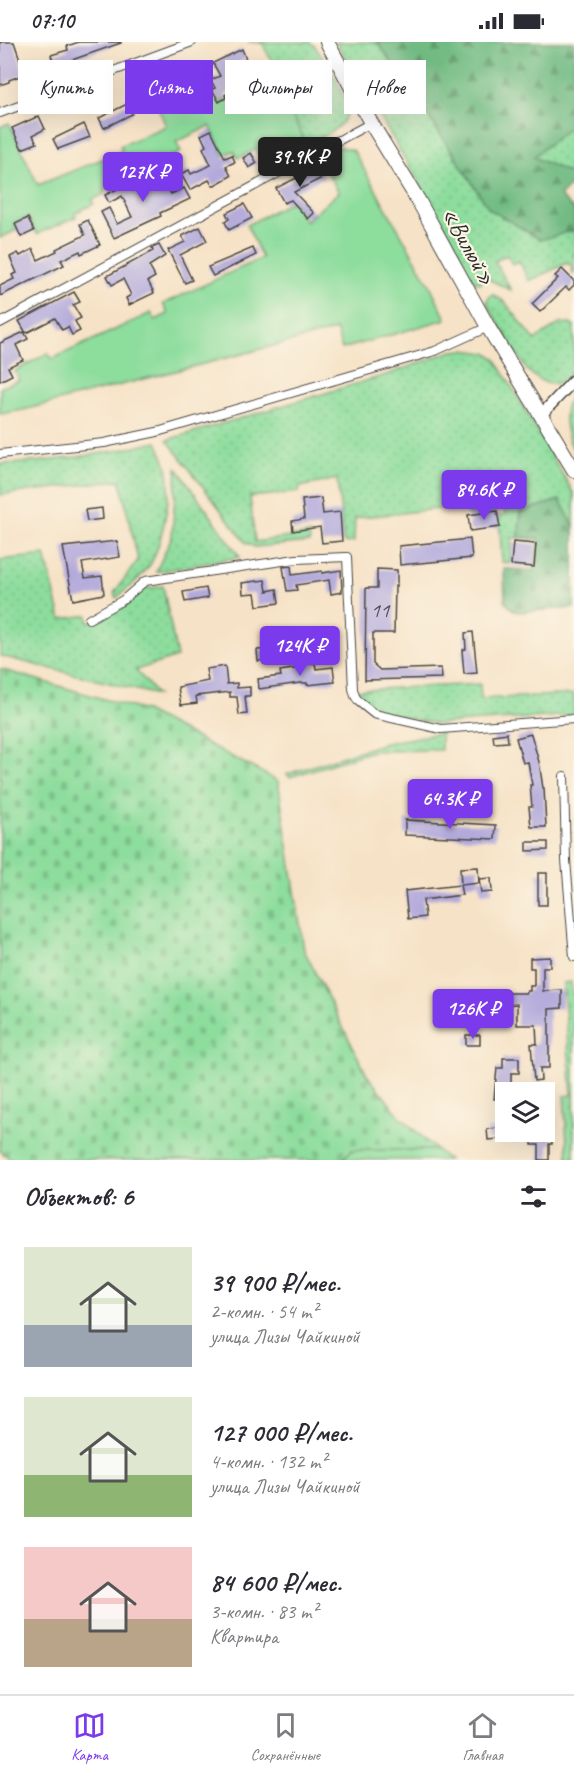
<!DOCTYPE html>
<html lang="ru">
<meta charset="utf-8">
<style>
:root{--surface:#fff;--page:#f7f7f7;--text:#2b2b33;--muted:#7c7c81;--line:#e1e1e2;--accent:#7c3aed}
body{margin:0;font-family:Caveat,sans-serif;background:var(--page);color:var(--text);height:100vh;display:flex;flex-direction:column;font-size:22px;white-space:nowrap}
*{box-sizing:border-box;margin:0}
p{font-size:20px;color:var(--muted)}
.icon{flex:none;width:33px;height:33px;fill:none;stroke:currentColor;stroke-width:2;stroke-linecap:round;stroke-linejoin:round}
.map{position:relative;height:1118px;overflow:hidden}
.drawer{display:flex;flex-direction:column;background:var(--surface);flex:1}
.drawer>*{flex:none}
.guide{position:absolute;left:18px;top:18px;width:538px;height:54px;display:flex;gap:12px}
.fabs{position:absolute;left:495px;top:1040px;display:grid;gap:12px}
.fabs a{display:grid;place-items:center;width:60px;height:60px;border-radius:0px;background:var(--surface);box-shadow:0 6px 24px #0002;font-size:30px}
.price{position:absolute;translate:-50% -51px;padding:0 14px;border-radius:6px;background:var(--accent);color:#fff;font-size:20px;line-height:39px;filter:drop-shadow(0 2px 3px #0008)}
.price::after{content:'';position:absolute;left:50%;top:36px;width:18px;height:14px;margin-left:-9px;background:inherit;clip-path:polygon(0 0,100% 0,50% 100%)}
.price.on{background:#222;color:#fff}
ul{padding:0;list-style:none}
li{display:flex;align-items:center;gap:18px;height:150px;padding:0 24px}
li span{display:grid;place-items:center;flex:none;width:168px;height:120px;border-radius:0px;color:#555}
li>.icon{margin-inline-start:auto}
span .icon{width:72px;height:72px;fill:#fffc;stroke-width:1}
li b{font-size:26px}
h2{display:flex;justify-content:space-between;align-items:center;height:72px;padding:0 24px;font-size:26px}
.tag{padding:0 21px;border-radius:0px;background:var(--surface);box-shadow:0 6px 24px #0002;font-size:21px;line-height:54px}
.tag.on{background:var(--accent);color:#fff}
.status{display:flex;justify-content:space-between;align-items:center;height:42px;padding:0 30px;background:var(--surface);direction:ltr}
.status svg{height:16px;fill:currentColor}
.tabs{display:flex;justify-content:space-around;align-items:center;height:84px;border-top:2px solid var(--line);background:var(--surface);font-size:16px;color:var(--muted)}
.tabs a{display:grid;justify-items:center;gap:3px}
.tabs .on{color:var(--accent)}
.map>svg:first-child{display:block}
</style>
<div class="status"><b>07:10</b><svg viewBox="0 0 49 12"><path d="M0 12V9h3v3zM5 12V6h3v6zM10 12V3h3v9zM15 12V0h3v12zM26 1h20v11H26zM47 4h2v5h-2z"/></svg></div>
<div class="map">
<svg width="574" height="1118" viewBox="0 0 574 1118">
<defs>
<pattern id="grass-dots" width="8" height="8" patternUnits="userSpaceOnUse" patternTransform="scale(1.5)"><rect width="8" height="8" fill="#8ddd9d"/><path d="M2 2h.1M6 6h.1" fill="none" stroke="#7abe87" stroke-width="1.8" stroke-linecap="round"/></pattern>
<pattern id="forest-firs" width="22" height="20" patternUnits="userSpaceOnUse" patternTransform="scale(1.5)"><rect width="22" height="20" fill="#72bc84"/><path d="M5 1l3.5 6h-7zM16 11l3.5 6h-7z" fill="#5e996c"/></pattern>
<pattern id="cemetery-stones" width="16" height="16" patternUnits="userSpaceOnUse" patternTransform="scale(1.5)"><rect width="16" height="16" fill="#8ddd9d"/><path d="M2 7V4a2 2 0 0 1 4 0v3zM10 15v-3a2 2 0 0 1 4 0v3z" fill="#7abe87"/></pattern>
</defs>
<rect width="100%" height="100%" fill="#fcf5e5"/>
<filter id="ink" filterUnits="userSpaceOnUse"><feTurbulence type="fractalNoise" baseFrequency=".0167" numOctaves="2"/><feDisplacementMap in="SourceGraphic" scale="12" xChannelSelector="R" yChannelSelector="G"/><feConvolveMatrix kernelMatrix="1 2 1 2 8 2 1 2 1" color-interpolation-filters="sRGB"/></filter>
<filter id="wash" filterUnits="userSpaceOnUse"><feTurbulence type="fractalNoise" baseFrequency=".008" numOctaves="4" result="noise"/><feDisplacementMap in="SourceGraphic" scale="24" xChannelSelector="R" yChannelSelector="G"/><feGaussianBlur stdDeviation="1.35" result="paint"/><feColorMatrix in="noise" values="0 0 0 0 0 0 0 0 0 0 0 0 0 0 0 0 0 1.4 0 .05"/><feComposite in="paint" operator="in"/></filter>
<g filter="url(#wash)">
<rect width="100%" height="100%" fill="#f6e2c6"/>
<g fill="url(#grass-dots)" stroke="#5c8464" stroke-width="1.5">
<path d="M248 0H309L315 4C323 18 347 52 347 66 347 76 340 84 332 89 320 98 304 103 290 110L291 104 304 97 266 23 272 20 262 1Z"/>
<path d="M336 0H375L379 2 448 102 541 198 574 188V232L571 229 574 227 567 221 529 239 519 219 512 222 507 213 495 219 511 248 486 236 480 241 474 239 467 232 451 195Z"/>
<path d="M571 83 574 85V133L533 115Z"/>
<path d="M492 252 505 260 535 298 561 281 574 283V326C570 331 566 337 560 340 549 347 534 335 526 327L487 262V258Z"/>
<path d="M464 308 487 311 495 316 574 452V485L560 458 520 470 519 496H512L510 521 502 520 499 474 505 473 504 467 467 472 465 464 355 476 354 500 344 501 337 437 300 445 299 450 250 455 255 500 309 492 310 500 255 505 246 501 167 398 386 333 452 309Z"/>
<path d="M574 350V409C565 391 559 367 574 350Z"/>
<path d="M157 400C163 413 169 426 169 440 170 459 160 509 149 524 140 537 128 547 116 556L114 551 138 518 120 438 0 453V422C54 420 105 412 157 400Z"/>
<path d="M177 426 240 515 156 530 172 494Z"/>
<path d="M45 513 61 577 88 573 89 580 103 576 127 561 142 547 163 544 177 615 136 628 157 653 0 614V518Z"/>
<path d="M480 642 481 657 574 652V673L437 682 372 668 363 660 356 648Z"/>
<path d="M441 691V708L373 709 290 735 287 732 385 701Z"/>
<path d="M571 940 574 968V1118H568L564 1054 572 1053 563 941Z"/>
</g>
<g fill="url(#forest-firs)" stroke="#4e7458" stroke-width="1.5">
<path d="M375 0H574V85L571 84 533 115 574 133V140L560 154 574 168V188L541 198 489 167 416 55 379 2Z"/>
<path d="M560 458 574 485V566L518 570 513 568 505 560 504 527 535 528 539 497 519 496 520 470Z"/>
</g>
<path fill="url(#cemetery-stones)" stroke="#5c8464" stroke-width="1.5" d="M0 627 145 669 278 739 304 908 367 1033 399 1073 436 1108H352L345 1115 344 1118H12L0 1109Z"/>
<g fill="#8ddd9d" stroke="#5c8464" stroke-width="1.5">
<path d="M268 25 304 97 291 104 290 110 264 124 256 107 238 116 234 109 224 113 210 84 176 100 181 110 103 149 104 152 92 158 94 162 75 171 76 175 37 192 28 175 14 181 17 188 0 196V85L9 81 38 143 122 109 120 104 166 84 157 63 208 39 219 61 249 46 245 35Z"/>
<path d="M340 105 353 108 430 243 446 277 342 307 336 288 23 368 0 372V346L19 338 15 329 48 311 52 317 151 271 155 278 168 272 163 262 262 216 247 183 292 159 306 179 339 150 319 116Z"/>
<path d="M352 1108H436L449 1118H344L345 1115Z"/>
</g>
<g id="blocks">
<g fill="#b3aadb">
<path d="M0 0H14L25 32 9 38V40L0 43Z"/>
<path d="M79 0H121V1L63 21 64 23 55 26 51 13 68 8 67 4Z"/>
<path d="M242 7 246 17 235 22 245 43 225 53 226 56 219 60 212 47 215 46 211 38 220 34 213 21Z"/>
<path d="M190 32 194 42 157 60 149 43 158 39 161 46Z"/>
<path d="M127 62 132 72 104 86 99 76Z"/>
<path d="M39 74 45 87 33 93 37 101 22 107 12 86Z"/>
<path d="M84 82 90 95 58 107 53 97Z"/>
<path d="M211 88 225 116 232 113 235 120 226 124 231 134 213 144 209 138 190 148 181 132 189 128 191 132 211 123 203 106 206 104 201 93Z"/>
<path d="M251 111 257 121 249 126 243 116Z"/>
<path d="M308 122 313 128 319 125 324 135 294 150 314 171 308 177 291 158 284 161 276 146 303 133 300 126Z"/>
<path d="M155 124 166 146 168 145 171 152 184 146 190 157 160 171 161 174 114 196 101 170 109 166 117 182 132 175 122 154 109 161 105 153 127 142 130 148 148 139 144 130Z"/>
<path d="M244 162 252 176 229 188 225 180 229 177 226 171Z"/>
<path d="M28 176 34 189 21 195 15 182Z"/>
<path d="M88 178 100 203 81 212 80 209 61 218 64 223 0 254V244L14 237 12 233 17 231 10 215 18 211 20 214 33 207 38 218 57 209 56 207 85 193 80 182Z"/>
<path d="M200 185 207 199 180 213 192 238 185 241 168 208 185 200 182 194Z"/>
<path d="M159 203 165 214 149 224 155 235 148 239 154 251 129 263 126 256 131 253 123 237 112 243 107 234 153 209 152 206Z"/>
<path d="M253 206 256 213 213 234 208 225Z"/>
<path d="M562 227 574 239V243L569 248 566 245 540 270 532 262 558 236 555 234Z"/>
<path d="M74 250 80 260 73 263 81 276 75 279 80 289 72 293 68 285 62 288 55 276 26 291 19 279Z"/>
<path d="M24 290 28 297 16 303 23 318 8 325 12 333 0 339V301Z"/>
<path d="M321 456 323 472 340 470 342 499 322 501 320 485 293 489 292 479 304 477 302 458Z"/>
<path d="M102 466 103 477 87 479 85 468Z"/>
<path d="M497 469 500 485 470 489 468 473Z"/>
<path d="M470 497 472 516 400 523 399 504Z"/>
<path d="M117 499 120 515 82 521 85 536 102 534 104 552 73 558 63 505Z"/>
<path d="M513 500 536 502 534 525 511 523Z"/>
<path d="M291 524 292 533 322 529V531L341 528 342 550 331 552 329 538 296 543 297 548 287 549 283 525Z"/>
<path d="M377 527 397 528V544H395L394 591H373V622L380 628 441 626 442 636 365 638 366 546H377Z"/>
<path d="M265 538 267 549 277 547 279 561 257 564 255 551 243 552 242 541Z"/>
<path d="M206 546 208 556 185 560 183 550Z"/>
<path d="M473 590 477 631 464 632 462 608 466 607 465 591Z"/>
<path d="M270 607 272 617 258 619 257 608Z"/>
<path d="M315 621 316 627 333 625 335 640 307 643V641H300L259 647 258 637 281 634 280 629 298 626V623Z"/>
<path d="M225 624 227 642 237 641V646L250 645V654H245L247 672 239 673 237 655H230V650L196 654 197 661 181 663 178 645 208 639 206 627Z"/>
<path d="M507 691 508 700 494 701 493 693Z"/>
<path d="M531 692 539 720 543 746H544L546 785H531L529 765H532L530 743H532L528 720 523 721 516 696Z"/>
<path d="M405 778 496 783 495 797 405 793Z"/>
<path d="M527 800H548V808L527 809Z"/>
<path d="M478 825 479 841 461 843 460 826Z"/>
<rect x="538" y="831" width="9" height="32"/>
<path d="M491 836 492 850 481 851 479 837Z"/>
<path d="M460 843 462 853 423 858 425 875 408 877 405 849Z"/>
<path d="M550 915V925H543V949L562 948V966L549 967V1026H540L541 1038 534 1039 531 1002H537L536 983H517V962L502 963V951H527V949H530V944H534V926H530V916Z"/>
<rect x="466" y="993" width="14" height="10"/>
<path d="M503 1016H519V1031H511V1050H506V1057H494L497 1026H503Z"/>
<path d="M499 1086 500 1097 488 1098 487 1087Z"/>
<path d="M552 1092V1102H549V1118H539V1103H532V1093Z"/>
</g>
</g>
</g>
<g filter="url(#ink)">
<use href="#blocks" fill-opacity="0" stroke="#494642" stroke-width="1.5"/>
<g fill="none" stroke-linecap="round" stroke-linejoin="round">
<defs>
<g id="minor">
<path d="M0 71 192 0"/>
<path d="M0 281 371 81"/>
<path d="M0 412 104 401 157 390 435 309 488 285"/>
<path d="M89 577 123 558 145 539 296 517 347 515 353 647 355 654 358 659 374 672 441 687 574 677"/>
<path d="M564 734 566 818 574 915"/>
</g>
<path id="tertiary" d="M540 374 574 338"/>
<path id="trunk" d="M327 0 371 81 418 158 488 285 574 428"/>
</defs>
<use href="#minor" stroke="#494642" stroke-width="10"/>
<use href="#tertiary" stroke="#494642" stroke-width="13"/>
<use href="#trunk" stroke="#494642" stroke-width="16"/>
<use href="#minor" stroke="#fff" stroke-width="8"/>
<use href="#tertiary" stroke="#fff" stroke-width="10"/>
<use href="#trunk" stroke="#fff" stroke-width="14"/>
</g>
</g>
<g text-anchor="middle" dominant-baseline="central" stroke-width="4.5" stroke-linejoin="round" paint-order="stroke">
<g font-size="21" fill="#4d4b57">
<text x="380" y="568">11</text>
</g>
<g font-size="24" fill="#2b2b2b" stroke="#fcf5e5">
<text transform="translate(469 204) rotate(61)">«Вилюй»</text>
</g>
</g>
</svg>
<div class="fabs">
<a><svg class="icon" aria-label="layers" viewBox="0 0 24 24"><path d="M12 4l9 5-9 5-9-5zM3 14l9 5 9-5"/></svg></a>
</div>
<b class="price on" style="left:300px;top:146px">39.9K ₽</b>
<b class="price" style="left:143px;top:161px">127K ₽</b>
<b class="price" style="left:484px;top:479px">84.6K ₽</b>
<b class="price" style="left:300px;top:635px">124K ₽</b>
<b class="price" style="left:450px;top:788px">64.3K ₽</b>
<b class="price" style="left:473px;top:998px">126K ₽</b>
<div class="guide">
<a class="tag">Купить</a>
<a class="tag on">Снять</a>
<a class="tag">Фильтры</a>
<a class="tag">Новое</a>
</div>
</div>
<section class="drawer">
<h2>Объектов: 6<svg class="icon" aria-label="filters" viewBox="0 0 24 24"><path d="M4 7h16M4 17h16"/><circle cx="9" cy="7" r="2"/><circle cx="15" cy="17" r="2"/></svg></h2>
<ul>
<li><span style="background:linear-gradient(#dfe7d0 65%,#9aa5b1 0)"><svg class="icon" aria-label="home" viewBox="0 0 24 24"><path d="M3 11l9-7 9 7M6 9v11h12V9"/></svg></span><div><b>39 900 ₽/мес.</b><p>2-комн. · 54 m²</p><p>улица Лизы Чайкиной</p></div></li>
<li><span style="background:linear-gradient(#dfe7d0 65%,#8fb573 0)"><svg class="icon" aria-label="home" viewBox="0 0 24 24"><path d="M3 11l9-7 9 7M6 9v11h12V9"/></svg></span><div><b>127 000 ₽/мес.</b><p>4-комн. · 132 m²</p><p>улица Лизы Чайкиной</p></div></li>
<li><span style="background:linear-gradient(#f6c9c9 60%,#b9a48a 0)"><svg class="icon" aria-label="home" viewBox="0 0 24 24"><path d="M3 11l9-7 9 7M6 9v11h12V9"/></svg></span><div><b>84 600 ₽/мес.</b><p>3-комн. · 83 m²</p><p>Квартира</p></div></li>
</ul>
</section>
<nav class="tabs">
<a class="on"><svg class="icon" aria-label="map" viewBox="0 0 24 24"><path d="M3 6l6-2 6 2 6-2v14l-6 2-6-2-6 2zM9 4v14M15 6v14"/></svg>Карта</a>
<a><svg class="icon" aria-label="saved" viewBox="0 0 24 24"><path d="M7 4h10v16l-5-4-5 4z"/></svg>Сохранённые</a>
<a><svg class="icon" aria-label="home" viewBox="0 0 24 24"><path d="M3 11l9-7 9 7M6 9v11h12V9"/></svg>Главная</a>
</nav>
